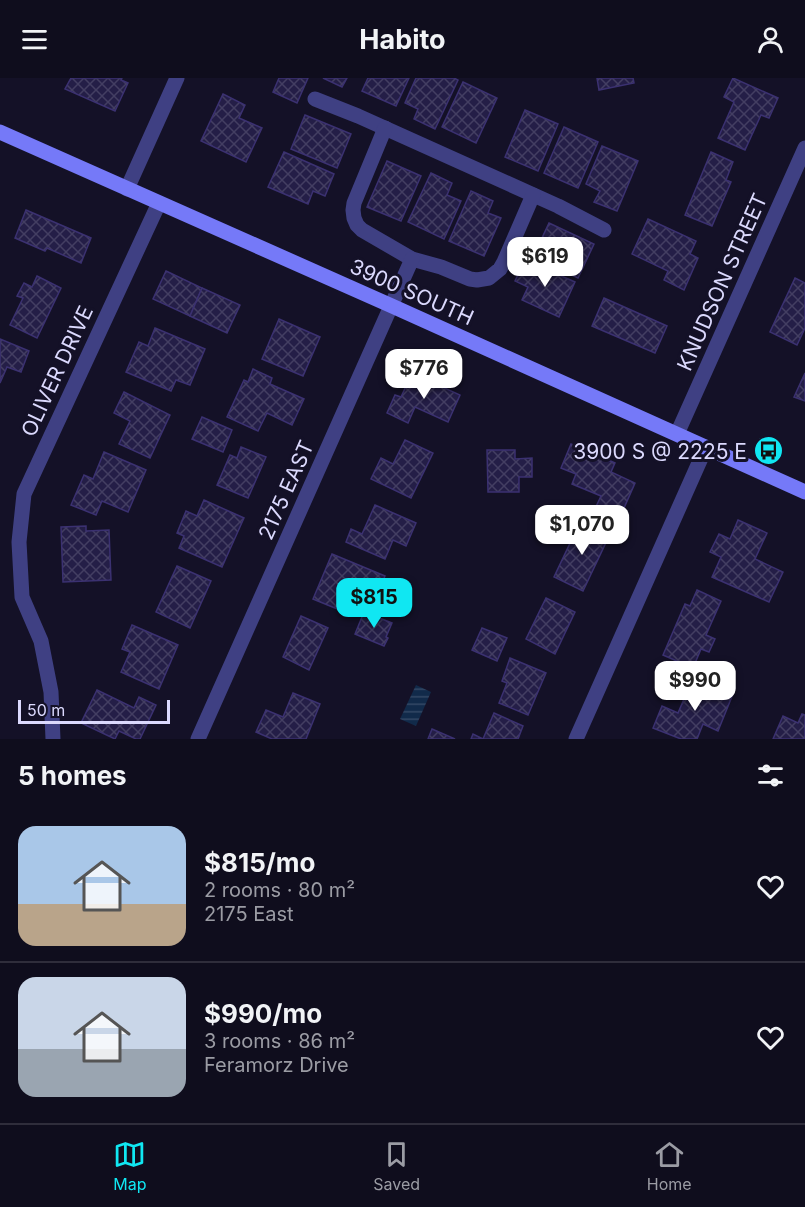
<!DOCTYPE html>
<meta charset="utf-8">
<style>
:root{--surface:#0f0d1d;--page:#181626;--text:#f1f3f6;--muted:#9b9ca4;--line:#2f2d3b;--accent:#10e7f2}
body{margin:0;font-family:Inter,sans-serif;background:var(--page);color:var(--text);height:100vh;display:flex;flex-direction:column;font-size:22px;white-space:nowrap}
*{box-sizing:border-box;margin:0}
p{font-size:20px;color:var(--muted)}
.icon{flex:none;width:33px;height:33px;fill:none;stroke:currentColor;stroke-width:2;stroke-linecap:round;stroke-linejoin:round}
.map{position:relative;height:661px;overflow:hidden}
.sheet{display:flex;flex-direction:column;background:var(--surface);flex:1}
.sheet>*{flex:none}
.scale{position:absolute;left:18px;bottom:15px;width:152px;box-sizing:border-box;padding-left:6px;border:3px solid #dbd9fd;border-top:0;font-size:16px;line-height:21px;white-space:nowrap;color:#dbd9fd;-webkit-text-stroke:4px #141127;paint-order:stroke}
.price{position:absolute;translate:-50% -51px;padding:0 14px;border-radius:12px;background:#fff;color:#222;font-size:20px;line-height:39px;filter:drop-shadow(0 2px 3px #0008)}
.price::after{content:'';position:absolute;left:50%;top:36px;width:18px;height:14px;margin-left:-9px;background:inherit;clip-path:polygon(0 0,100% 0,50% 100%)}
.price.current{background:var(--accent);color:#111}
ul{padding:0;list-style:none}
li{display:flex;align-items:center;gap:18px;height:150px;padding:0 18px}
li+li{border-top:2px solid var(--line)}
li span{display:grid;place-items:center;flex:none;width:168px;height:120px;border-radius:18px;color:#555}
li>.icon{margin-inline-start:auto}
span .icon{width:72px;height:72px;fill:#fffc;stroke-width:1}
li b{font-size:26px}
h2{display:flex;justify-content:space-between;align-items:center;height:72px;padding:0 18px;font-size:26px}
header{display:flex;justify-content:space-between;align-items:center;height:78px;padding:0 18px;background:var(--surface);font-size:27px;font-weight:700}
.tab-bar{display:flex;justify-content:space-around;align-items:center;height:84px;border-top:2px solid var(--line);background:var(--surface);font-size:16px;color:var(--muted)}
.tab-bar a{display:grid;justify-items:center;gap:3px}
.tab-bar .current{color:var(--accent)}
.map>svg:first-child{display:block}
</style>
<header><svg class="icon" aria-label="menu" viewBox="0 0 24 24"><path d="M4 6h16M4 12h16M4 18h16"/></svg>Habito<svg class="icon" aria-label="person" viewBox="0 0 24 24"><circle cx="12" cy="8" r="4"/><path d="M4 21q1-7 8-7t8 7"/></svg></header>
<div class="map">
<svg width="805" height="661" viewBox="0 0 805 661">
<defs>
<pattern id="water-rules" width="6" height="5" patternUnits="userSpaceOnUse" patternTransform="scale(1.5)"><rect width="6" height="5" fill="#112a4a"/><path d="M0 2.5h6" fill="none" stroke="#334865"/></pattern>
<pattern id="building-cross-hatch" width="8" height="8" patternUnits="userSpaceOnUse" patternTransform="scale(1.5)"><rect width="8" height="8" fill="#241e47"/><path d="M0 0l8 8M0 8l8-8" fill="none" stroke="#433e62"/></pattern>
</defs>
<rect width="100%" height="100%" fill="#141127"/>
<path fill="url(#water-rules)" d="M416 607 431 614 416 648 400 641Z"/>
<g fill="url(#building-cross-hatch)" stroke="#3b3171" stroke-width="1.5">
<path d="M71 0H122L121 2 128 5 115 33 65 11Z"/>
<path d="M279 0H308L297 25 273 14Z"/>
<path d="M323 0H347L342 9Z"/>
<path d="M368 0H409L396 28 362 13Z"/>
<path d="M416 0H454L458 2 435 51 414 41 418 31 405 25Z"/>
<path d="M597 0H633L634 5 599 12Z"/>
<path d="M733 0 778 20 769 40 761 37 745 72 718 60 734 24 724 19Z"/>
<path d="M463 4 497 20 476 65 442 49Z"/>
<path d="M223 16 245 27 239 40 262 50 246 84 201 63Z"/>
<path d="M525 32 558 46 538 93 505 79Z"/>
<path d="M305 37 351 56 337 90 291 71Z"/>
<path d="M564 49 598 64 578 110 544 95Z"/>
<path d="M602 68 638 83 617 133 594 124 600 113 586 106Z"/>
<path d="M284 74 334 96 325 118 313 113 308 126 268 109Z"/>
<path d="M711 74 733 84 726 102 731 104 712 148 685 137Z"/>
<path d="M387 83 421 98 401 143 367 129Z"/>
<path d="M431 95 452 105 447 117 461 123 444 161 408 144Z"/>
<path d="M471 113 493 123 488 135 501 140 484 178 449 163Z"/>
<path d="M26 132 91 160 81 185 47 170 45 173 15 160Z"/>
<path d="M648 141 696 163 690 176 698 180 684 212 664 202 668 193 632 176Z"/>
<path d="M549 145 594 166 578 200 533 179Z"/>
<path d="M525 182 575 204 559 239 522 222 528 209 515 203Z"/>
<path d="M166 193 202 210 190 238 153 221Z"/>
<path d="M37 198 61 210 37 260 10 247 23 220 17 218 24 205 32 209Z"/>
<path d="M795 200 805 205V250L797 267 770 254Z"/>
<path d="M202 210 240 227 227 255 190 238Z"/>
<path d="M604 220 667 248 655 275 592 248Z"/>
<path d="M279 241 320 259 303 298 262 281Z"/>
<path d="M155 250 205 271 190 307 176 302 171 313 126 294 139 264 148 268Z"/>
<path d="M0 261 29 273 21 294 7 289 0 305Z"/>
<path d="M253 291 272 300 270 306 304 321 292 347 267 335 258 353 227 339 244 302 248 304Z"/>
<path d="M412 295 460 317 448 344 415 329 408 345 387 335 395 317 401 319Z"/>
<path d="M805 295V323L794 319Z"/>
<path d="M124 314 170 337 150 380 119 366 130 343 114 335Z"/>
<path d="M202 339 232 352 223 374 192 361Z"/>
<path d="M405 362 433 375 411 420 371 401 381 380 393 386Z"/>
<path d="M571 366 615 385 611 394 635 405 617 446 593 435 601 418 572 406 576 396 561 390Z"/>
<path d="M241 369 266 379 248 420 217 407 230 377 237 380Z"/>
<path d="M487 372H515V381L532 380V399H519V414H488Z"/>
<path d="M104 374 146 392 128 434 102 423 96 437 71 427 84 397 93 401Z"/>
<path d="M204 422 244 440 222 489 179 470 184 458 177 455 186 433 197 438Z"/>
<path d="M375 427 416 445 406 468 393 462 385 481 346 464 351 451 362 456Z"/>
<path d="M581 442 610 456 583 513 554 499Z"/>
<path d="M738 442 767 455 755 481 783 494 769 524 712 499 721 479 710 474 719 456 730 461Z"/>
<path d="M86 448V453L109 452 111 502 63 504 61 449Z"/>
<path d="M332 476 385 498 374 525 359 519 352 537 313 521Z"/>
<path d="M177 488 211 503 190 550 156 534Z"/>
<path d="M697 512 721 523 706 557 715 561 709 574 701 571 693 590 663 577 685 526 690 528Z"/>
<path d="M546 520 575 534 555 576 526 561Z"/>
<path d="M364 534 392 545 386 559 388 560 384 568 355 556Z"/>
<path d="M301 538 328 550 309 592 283 579Z"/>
<path d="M132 547 178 567 159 611 121 594 130 574 122 571Z"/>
<path d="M482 550 507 560 497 583 472 572Z"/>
<path d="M510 580 546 595 528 637 499 625 507 605 502 603Z"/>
<path d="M693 600 733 616 718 653 703 646 697 661H681L653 650 662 628 678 635Z"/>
<path d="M97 612 134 630 139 619 156 627 140 661H136L119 653 115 661 81 645Z"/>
<path d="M293 615 320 626 306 661H272L256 654 266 632 283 639Z"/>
<path d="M494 635 523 648 518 661H471L473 656 483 661Z"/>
<path d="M802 636 805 637V661H773L783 638 798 645Z"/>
<path d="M432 651 455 661H428Z"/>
</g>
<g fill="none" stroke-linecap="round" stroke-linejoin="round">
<g stroke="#3f4083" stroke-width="15">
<path d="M315 21 358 38 558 128 604 152"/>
<path d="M385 50 354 125 353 132 354 140 357 147 362 152 412 181 441 189 470 201 477 202 489 200 500 191 504 184 533 117"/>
<path d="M127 111 177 0"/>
<path d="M677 356 805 70"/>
<path d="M53 661 51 614 41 563 22 519 19 464 24 416 159 125"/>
<path d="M198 661 412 181"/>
<path d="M576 661 706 369"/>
</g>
<path stroke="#7579f8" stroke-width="15" d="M0 54 392 228 805 414"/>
</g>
<defs>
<symbol id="bus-disc" viewBox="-11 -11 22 22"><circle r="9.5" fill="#10e7f2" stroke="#141127"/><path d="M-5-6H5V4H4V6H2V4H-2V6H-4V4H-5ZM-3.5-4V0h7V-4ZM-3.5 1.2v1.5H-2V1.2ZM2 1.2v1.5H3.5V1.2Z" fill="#111"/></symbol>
</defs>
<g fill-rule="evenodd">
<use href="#bus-disc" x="752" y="356" width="33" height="33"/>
</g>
<g text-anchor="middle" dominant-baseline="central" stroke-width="6" stroke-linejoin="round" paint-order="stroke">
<g font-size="21" fill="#dbd9fd" stroke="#141127">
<text transform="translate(722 204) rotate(-66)">KNUDSON STREET</text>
<text transform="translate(412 214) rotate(24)">3900 SOUTH</text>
<text transform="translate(57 293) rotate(-65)">OLIVER DRIVE</text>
<text transform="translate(286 412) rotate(-66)">2175 EAST</text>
</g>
<g font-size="21" fill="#dbd9fd" stroke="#141127" text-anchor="end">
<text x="747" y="373">3900 S @ 2225 E</text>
</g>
</g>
</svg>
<div class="scale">50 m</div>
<b class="price" style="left:545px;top:210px">$619</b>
<b class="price" style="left:424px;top:322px">$776</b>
<b class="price" style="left:582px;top:478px">$1,070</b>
<b class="price current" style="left:374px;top:551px">$815</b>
<b class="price" style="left:695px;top:634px">$990</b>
</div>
<section class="sheet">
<h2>5 homes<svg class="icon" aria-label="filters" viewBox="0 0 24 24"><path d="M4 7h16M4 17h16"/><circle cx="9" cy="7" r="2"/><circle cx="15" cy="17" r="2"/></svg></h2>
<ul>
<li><span style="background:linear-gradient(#a9c7e8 65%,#b9a48a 0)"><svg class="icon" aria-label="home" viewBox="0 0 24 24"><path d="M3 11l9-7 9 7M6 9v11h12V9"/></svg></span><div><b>$815/mo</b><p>2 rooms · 80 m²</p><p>2175 East</p></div><svg class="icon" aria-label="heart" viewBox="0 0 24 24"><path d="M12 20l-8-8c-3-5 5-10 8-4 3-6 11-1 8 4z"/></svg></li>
<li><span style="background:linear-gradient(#c9d6e8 60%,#9aa5b1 0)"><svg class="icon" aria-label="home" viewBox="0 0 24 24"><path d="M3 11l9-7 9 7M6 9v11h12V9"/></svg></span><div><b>$990/mo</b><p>3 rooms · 86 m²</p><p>Feramorz Drive</p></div><svg class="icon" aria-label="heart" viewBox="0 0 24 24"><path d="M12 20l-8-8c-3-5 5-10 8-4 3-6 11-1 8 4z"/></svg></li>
</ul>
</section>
<nav class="tab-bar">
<a class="current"><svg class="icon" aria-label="map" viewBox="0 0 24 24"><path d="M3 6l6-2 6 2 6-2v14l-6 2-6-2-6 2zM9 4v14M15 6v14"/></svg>Map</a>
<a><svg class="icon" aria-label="saved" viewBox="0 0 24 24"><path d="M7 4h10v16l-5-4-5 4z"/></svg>Saved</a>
<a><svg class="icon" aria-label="home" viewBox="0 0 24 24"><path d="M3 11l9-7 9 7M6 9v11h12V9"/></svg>Home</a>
</nav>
